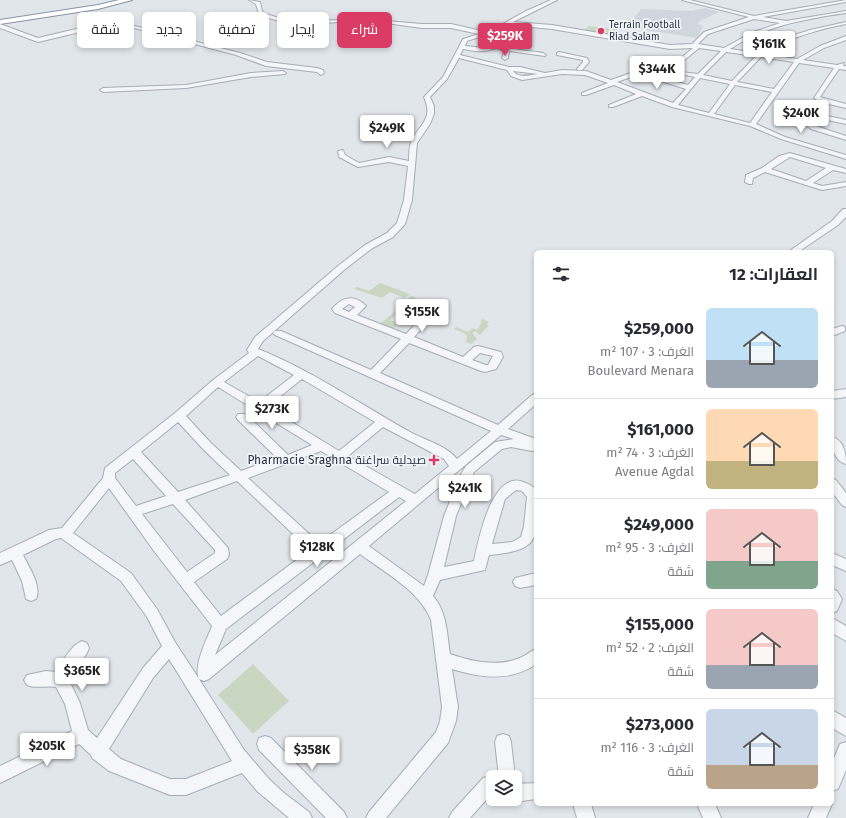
<!DOCTYPE html>
<html lang="ar">
<meta charset="utf-8">
<style>
:root{--surface:#fff;--page:#f7f7f7;--text:#2b2b33;--muted:#7c7c81;--line:#e1e1e2;--accent:#da3c65}
body{margin:0;font-family:"Fira Sans",Cairo,sans-serif;background:var(--page);color:var(--text);direction:rtl;height:100vh;display:flex;flex-direction:column;font-size:15px;white-space:nowrap}
*{box-sizing:border-box;margin:0}
p{font-size:13px;color:var(--muted)}
.icon{flex:none;width:22px;height:22px;fill:none;stroke:currentColor;stroke-width:2;stroke-linecap:round;stroke-linejoin:round}
.map{position:relative;flex:1;overflow:hidden;direction:ltr}
.drawer{position:absolute;left:534px;top:250px;width:300px;height:556px;display:flex;flex-direction:column;background:var(--surface);border-radius:6px;box-shadow:0 2px 6px #0003;direction:rtl}
.drawer>*{flex:none}
.top-card{position:absolute;left:12px;top:12px;width:380px;height:36px;direction:rtl;display:flex;gap:8px}
.buttons{position:absolute;left:486px;top:770px;display:grid;gap:8px}
.buttons a{display:grid;place-items:center;width:36px;height:36px;border-radius:6px;background:var(--surface);box-shadow:0 2px 6px #0003;font-size:20px}
.price{position:absolute;translate:-50% -34px;padding:0 9px;border-radius:4px;background:#fff;color:#222;font-size:13px;line-height:26px;filter:drop-shadow(0 1px 2px #0008)}
.price::after{content:'';position:absolute;left:50%;top:24px;width:12px;height:9px;margin-left:-6px;background:inherit;clip-path:polygon(0 0,100% 0,50% 100%)}
.price.on{background:var(--accent);color:#fff}
ul{padding:0;list-style:none}
li{display:flex;align-items:center;gap:12px;height:100px;padding:0 16px}
li+li{border-top:1px solid var(--line)}
li span{display:grid;place-items:center;flex:none;width:112px;height:80px;border-radius:6px;color:#555}
li>.icon{margin-inline-start:auto}
span .icon{width:48px;height:48px;fill:#fffc;stroke-width:1}
li b{font-size:17px}
h2{display:flex;justify-content:space-between;align-items:center;height:48px;padding:0 16px;font-size:17px}
.chip{padding:0 14px;border-radius:6px;background:var(--surface);box-shadow:0 2px 6px #0003;font-size:14px;line-height:36px}
.chip.on{background:var(--accent);color:#fff}
.map>svg:first-child{display:block}
</style>
<div class="map">
<svg width="846" height="818" viewBox="0 0 846 818">
<rect width="100%" height="100%" fill="#e1e6eb"/>
<path fill="#cfd6dd" d="M705 8 719 12 698 22 699 25 703 26 697 38 627 27 641 9 691 11Z"/>
<g fill="#c9d6c2">
<path d="M589 26 618 30 613 35 583 31Z"/>
<path d="M380 283 410 294 405 298 390 292 382 298 354 289 357 287 369 291Z"/>
<path d="M411 296 416 297 413 301 421 304 424 301 422 300 423 298 431 301 426 306 412 301 410 302 390 320 399 323 393 329 380 324 399 308 396 306 399 303 402 304Z"/>
<path d="M483 319 489 322 487 324 489 325 480 335 475 331 472 333 477 339 471 344 466 342 467 336 464 333 454 329 456 327 468 332 472 328 477 330 482 322 480 321Z"/>
<path d="M253 664 289 701 253 734 218 695Z"/>
</g>
<g fill="none" stroke-linecap="round" stroke-linejoin="round">
<defs>
<g id="minor">
<path d="M249 0 260 2 262 11 266 14 289 21 344 20 370 23 386 21 422 24H451L482 31H490L526 11 551 0H557L513 22 552 25 670 45 692 44 704 32 749 17 682 0H690L754 16 846 0V2L763 17 786 21 846 11V13C805 19 765 26 730 49L759 53 788 37 810 30 846 22V24C817 30 789 37 765 54L797 59 820 46 846 36V40L824 48 803 60 837 65 844 63 843 66H846V70L839 69 820 97 846 104V108L820 102 814 98 834 68 799 63 756 124 785 137 846 155V159L781 139 750 126 672 107 642 96 613 107H609V105L636 94 614 85 586 95H582V93L608 83 585 75 562 74 522 80 511 76 507 70 459 58 447 79 430 97 434 106V114L430 124 417 143 412 200 405 224 393 237 371 249 344 270 263 341 258 349C311 370 360 404 410 432 425 440 447 446 457 459L491 431 275 335 273 333 275 331H281L371 370 401 339 335 313 332 309C342 297 354 294 366 306L357 315 406 334 437 302H443L445 304 443 306 414 337 463 357 474 347 478 346 501 352 503 357 496 369 485 372 481 371 409 343 380 373 498 425 532 395 536 394V404L508 429 536 439V450L532 451 511 447 502 449 474 472 456 516 444 567 474 561C478 541 491 475 520 481 527 483 532 485 536 490 536 538 544 550 489 555L485 570 440 580 433 596C447 612 447 634 450 654 470 661 496 667 517 659 524 657 529 652 536 649V664C511 682 480 678 452 669L458 707 456 721 448 743 386 818H366L369 812 436 732 440 721 442 707 431 620C420 591 384 572 360 554L209 679 204 681 199 679 244 750 269 779 284 793 309 812 312 818H289L257 791 242 773 186 795H170L109 771 92 758 91 755 79 744 0 783V766L72 731 65 704 56 687C46 685 36 689 27 685L24 680 27 675 46 671 57 672C62 662 71 645 82 641L87 643 89 648 87 653 69 680 80 703 88 730 97 738 143 668 162 646 147 617 121 581 61 538 56 539 23 555C29 567 42 586 36 599L31 601 26 599 22 581 12 560 0 565V553L49 530 62 528 103 478 105 468 175 413 213 380 249 353 247 350 255 337 338 266 365 245 387 233 397 223 404 200 408 166 389 162 358 167 339 157 338 151 343 150 345 155 359 163 389 157 409 161C409 156 409 148 411 142 419 124 434 120 424 97L443 77 463 39 479 34 451 28H422L386 23 370 25 344 22 289 24 262 16 258 11 256 4ZM754 19 780 23 751 33 724 48 698 44 708 34ZM509 25 552 29 670 49 693 48 680 59V61L682 62 699 48 721 51 698 74 681 72V74L695 77 688 85 645 72 655 68 656 67 653 65 611 80 586 71 562 70 545 73 520 67H509L460 55 463 49C470 50 477 52 483 51 491 51 498 44 504 52L502 58 505 60 508 58 509 51 545 56 546 55 543 53C523 50 500 50 484 35L493 33ZM479 37 492 46 484 48 465 46 467 41ZM726 52 756 56 732 81 703 75ZM761 57 794 62 774 89 737 82ZM513 71 538 74C529 75 519 79 513 71ZM639 74 686 89 673 103 617 82ZM700 78 730 84 709 113 678 105ZM735 85 772 92 750 123 714 114ZM349 304 355 307 349 312 342 309ZM480 353 493 356 488 365H486L472 360ZM258 356 294 375 259 402 224 382ZM302 379 375 422 339 451 267 407ZM218 387 312 445 288 455 246 414H238L236 417 238 420 277 458 241 471 211 443 186 416ZM178 422 203 449 230 475 178 492 141 452ZM383 427 444 459 449 466 415 494 348 456ZM501 435 514 439 495 442 466 466 461 474 444 516 428 575 424 586 369 546ZM321 451 389 492 319 543 248 478ZM133 459 166 496 136 506 115 478V473ZM237 481 310 550 221 616 194 582 227 559 229 555 228 548 185 500ZM109 488 154 551 212 626C207 639 193 666 199 679L175 642 157 609 131 573 73 533ZM516 490 522 491 527 497 524 526 521 537 512 542 492 544 505 499ZM399 497 406 501 215 655 226 629ZM173 504 215 550V553L187 572 142 514ZM169 659 232 761 186 779H170L121 759 109 749 153 678Z"/>
<path d="M123 23 240 53 267 62 317 68 323 70 324 73 321 75 317 72 266 66 236 55 123 25 93 29 38 42 0 28V24L38 38 93 25Z"/>
<path d="M559 52 587 58 589 62 582 70H578L577 69 583 62V60L557 55V53Z"/>
<path d="M283 71 286 73 285 74 251 77 186 88 103 92 100 90 103 88 186 85 251 73Z"/>
<path d="M818 114 846 120V124L818 118 813 125 846 136V140L811 129 806 125 812 116Z"/>
<path d="M790 153 846 169V173L833 170 813 183 822 186 846 182V186L822 190 765 172 753 178 752 184H749L745 182 746 175 762 168 779 156ZM790 157 826 168 806 181 771 169Z"/>
<path d="M843 209H846V217L838 225 798 252H788L832 221Z"/>
<path d="M842 326 845 327V331L832 336V329Z"/>
<path d="M846 389V397L832 399V391Z"/>
<path d="M832 437C844 440 846 454 846 464 834 461 832 447 832 437Z"/>
<path d="M832 478 836 480 846 493V507L842 505 832 492Z"/>
<path d="M832 553 846 559V571L832 565Z"/>
<path d="M536 573V585L520 588 515 586 513 582 515 578Z"/>
<path d="M832 589 837 591 842 599 837 611 832 613Z"/>
<path d="M832 618 846 626V641L832 633Z"/>
<path d="M832 710 846 718V736L832 728Z"/>
<path d="M503 734 509 736 511 742 515 777V778L493 777V792L470 818H449L452 812 483 778 493 775 499 777 495 742 497 736Z"/>
<path d="M265 736 271 738 344 812 347 818H326L259 750 257 744 259 738Z"/>
<path d="M846 742V770L838 789 832 791V763L840 744Z"/>
<path d="M536 783V799L515 802 509 799H515V784Z"/>
<path d="M573 804H591L595 818H577Z"/>
<path d="M697 804H715L721 818H703Z"/>
<path d="M814 804H832L826 818H808Z"/>
</g>
<path id="highway" d="M119 0H132L98 9 0 24V20L98 5Z"/>
</defs>
<use href="#minor" stroke="#a6adb6" stroke-width="2"/>
<use href="#highway" stroke="#8795a3" stroke-width="2"/>
<use href="#minor" fill="#f4f6f9" fill-rule="evenodd"/>
<use href="#highway" fill="#fff" fill-rule="evenodd"/>
</g>
<g fill="#da3c65" stroke="#f1f5f8" stroke-width="1.5">
<circle cx="601" cy="31" r="4"/>
<path d="M432 454h4v4h4v4h-4v4h-4v-4h-4v-4h4z"/>
</g>
<g text-anchor="middle" dominant-baseline="central" stroke-width="3.5" stroke-linejoin="round" paint-order="stroke">
<g font-size="10" fill="#283545" stroke="#f1f5f8" text-anchor="start">
<text x="609" y="25">Terrain Football<tspan x="609" dy="12">Riad Salam</tspan></text>
</g>
<g font-size="12" fill="#283545" stroke="#f1f5f8" text-anchor="end">
<text x="426" y="460">Pharmacie Sraghna صيدلية سراغنة</text>
</g>
</g>
</svg>
<div class="buttons">
<a><svg class="icon" aria-label="layers" viewBox="0 0 24 24"><path d="M12 4l9 5-9 5-9-5zM3 14l9 5 9-5"/></svg></a>
</div>
<b class="price on" style="left:505px;top:57px">$259K</b>
<b class="price" style="left:769px;top:65px">$161K</b>
<b class="price" style="left:657px;top:90px">$344K</b>
<b class="price" style="left:801px;top:134px">$240K</b>
<b class="price" style="left:387px;top:149px">$249K</b>
<b class="price" style="left:422px;top:333px">$155K</b>
<b class="price" style="left:272px;top:430px">$273K</b>
<b class="price" style="left:465px;top:509px">$241K</b>
<b class="price" style="left:317px;top:568px">$128K</b>
<b class="price" style="left:82px;top:692px">$365K</b>
<b class="price" style="left:47px;top:767px">$205K</b>
<b class="price" style="left:312px;top:771px">$358K</b>
<div class="top-card">
<a class="chip on">شراء</a>
<a class="chip">إيجار</a>
<a class="chip">تصفية</a>
<a class="chip">جديد</a>
<a class="chip">شقة</a>
</div>
<section class="drawer">
<h2>العقارات: 12<svg class="icon" aria-label="filters" viewBox="0 0 24 24"><path d="M4 7h16M4 17h16"/><circle cx="9" cy="7" r="2"/><circle cx="15" cy="17" r="2"/></svg></h2>
<ul>
<li><span style="background:linear-gradient(#bfe0f5 65%,#9aa5b1 0)"><svg class="icon" aria-label="home" viewBox="0 0 24 24"><path d="M3 11l9-7 9 7M6 9v11h12V9"/></svg></span><div><b>$259,000</b><p>الغرف: 3 · 107 m²</p><p>Boulevard Menara</p></div></li>
<li><span style="background:linear-gradient(#ffd9b3 65%,#c2b280 0)"><svg class="icon" aria-label="home" viewBox="0 0 24 24"><path d="M3 11l9-7 9 7M6 9v11h12V9"/></svg></span><div><b>$161,000</b><p>الغرف: 3 · 74 m²</p><p>Avenue Agdal</p></div></li>
<li><span style="background:linear-gradient(#f6c9c9 65%,#7fa58c 0)"><svg class="icon" aria-label="home" viewBox="0 0 24 24"><path d="M3 11l9-7 9 7M6 9v11h12V9"/></svg></span><div><b>$249,000</b><p>الغرف: 3 · 95 m²</p><p>شقة</p></div></li>
<li><span style="background:linear-gradient(#f6c9c9 70%,#9aa5b1 0)"><svg class="icon" aria-label="home" viewBox="0 0 24 24"><path d="M3 11l9-7 9 7M6 9v11h12V9"/></svg></span><div><b>$155,000</b><p>الغرف: 2 · 52 m²</p><p>شقة</p></div></li>
<li><span style="background:linear-gradient(#c9d6e8 70%,#b9a48a 0)"><svg class="icon" aria-label="home" viewBox="0 0 24 24"><path d="M3 11l9-7 9 7M6 9v11h12V9"/></svg></span><div><b>$273,000</b><p>الغرف: 3 · 116 m²</p><p>شقة</p></div></li>
</ul>
</section>
</div>
